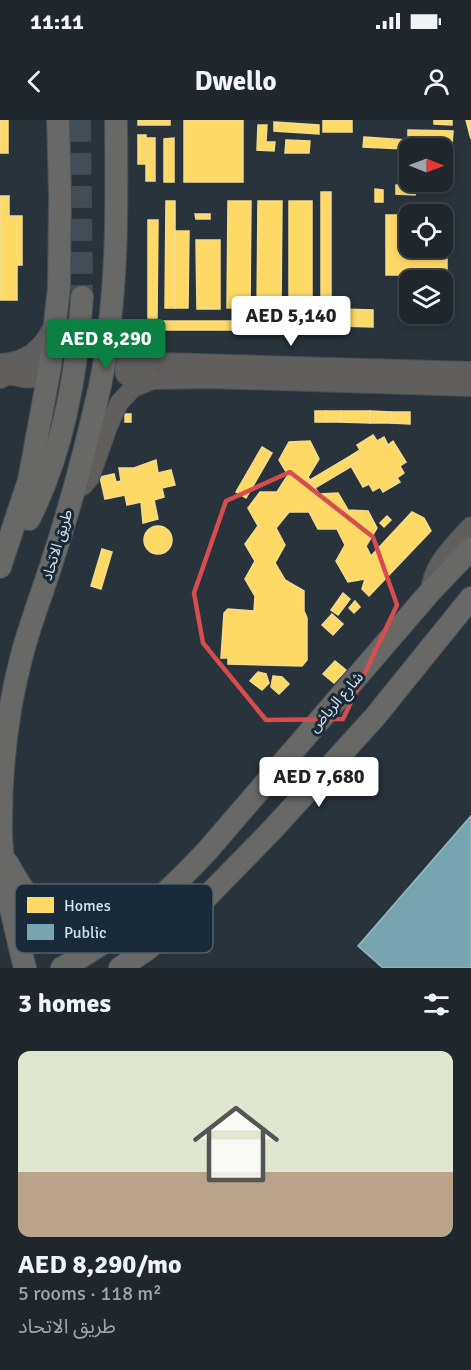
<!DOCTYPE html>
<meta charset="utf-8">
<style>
:root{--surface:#1f262c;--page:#272e34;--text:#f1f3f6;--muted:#a1a5a9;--line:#3c4348;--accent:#0b8043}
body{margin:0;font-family:Signika,"Noto Sans Arabic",sans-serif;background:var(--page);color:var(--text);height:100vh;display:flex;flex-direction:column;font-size:22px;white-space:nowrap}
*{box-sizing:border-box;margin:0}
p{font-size:20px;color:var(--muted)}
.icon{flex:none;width:33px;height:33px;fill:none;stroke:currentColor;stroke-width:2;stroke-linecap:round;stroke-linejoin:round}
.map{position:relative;height:848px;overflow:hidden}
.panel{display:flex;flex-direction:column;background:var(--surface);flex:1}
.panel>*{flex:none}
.needle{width:39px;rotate:91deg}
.fabs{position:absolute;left:399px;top:18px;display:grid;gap:12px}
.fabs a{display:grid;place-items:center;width:54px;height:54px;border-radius:12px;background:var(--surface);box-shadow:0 3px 9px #0003,0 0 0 2px var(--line);font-size:30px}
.price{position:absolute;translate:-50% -51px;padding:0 14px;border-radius:6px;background:#fff;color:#222;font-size:20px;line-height:39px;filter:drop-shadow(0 2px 3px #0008)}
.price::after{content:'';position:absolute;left:50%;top:36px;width:18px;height:14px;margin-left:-9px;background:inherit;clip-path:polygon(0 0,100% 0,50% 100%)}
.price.on{background:var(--accent);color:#fff}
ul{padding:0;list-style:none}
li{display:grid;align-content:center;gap:12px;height:318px;padding:0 18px}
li+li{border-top:2px solid var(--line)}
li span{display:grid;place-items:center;height:186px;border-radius:12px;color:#555}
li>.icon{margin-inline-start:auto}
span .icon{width:108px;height:108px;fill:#fffc;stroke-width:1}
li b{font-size:26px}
h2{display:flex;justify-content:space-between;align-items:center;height:72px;padding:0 18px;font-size:26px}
.status{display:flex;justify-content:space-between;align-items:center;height:42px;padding:0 30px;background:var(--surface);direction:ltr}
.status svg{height:16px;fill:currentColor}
header{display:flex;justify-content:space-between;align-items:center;height:78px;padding:0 18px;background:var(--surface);font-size:27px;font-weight:700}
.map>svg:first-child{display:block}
</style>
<div class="status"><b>11:11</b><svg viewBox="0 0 49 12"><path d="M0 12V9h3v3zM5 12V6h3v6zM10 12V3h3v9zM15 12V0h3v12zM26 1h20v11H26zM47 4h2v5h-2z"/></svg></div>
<header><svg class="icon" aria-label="back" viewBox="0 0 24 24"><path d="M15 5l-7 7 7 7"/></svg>Dwello<svg class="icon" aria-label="person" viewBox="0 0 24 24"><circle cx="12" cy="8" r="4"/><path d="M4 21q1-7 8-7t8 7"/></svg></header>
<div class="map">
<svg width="471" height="848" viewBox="0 0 471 848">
<rect width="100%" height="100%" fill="#29333b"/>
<g fill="#ffd966" stroke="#f3db8e" stroke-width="1.5">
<rect x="0" y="0" width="8" height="33"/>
<rect x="138" y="0" width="32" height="5"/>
<rect x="184" y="0" width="59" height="62"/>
<rect x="323" y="0" width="29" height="12"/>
<path d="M434 0H452V5L434 4Z"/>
<path d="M466 0H471V19Z"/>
<path d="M274 2 319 5V14L274 11Z"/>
<path d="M258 5H267L266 22H275L274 31 257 30Z"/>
<path d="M408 10 453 11 452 25 408 23Z"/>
<rect x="138" y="15" width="8" height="29"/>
<path d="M364 17 406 20 405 29 363 27Z"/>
<rect x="146" y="18" width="9" height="43"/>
<path d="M174 18V62H164V19Z"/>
<path d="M286 20 310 21 309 33H285Z"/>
<path d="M442 44H448V65H430L431 62H442Z"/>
<path d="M396 65H416L415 75 396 74Z"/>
<path d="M375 69 383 70V82H375Z"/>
<rect x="321" y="72" width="10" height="117"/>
<path d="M0 76H9V96H22V145H17V180H0Z"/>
<path d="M166 81H175V188H165Z"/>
<path d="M228 81H251L250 188H227Z"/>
<path d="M258 81H282L281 189H257Z"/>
<rect x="289" y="81" width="23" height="108"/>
<path d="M195 94H210V99H196Z"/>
<path d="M386 95H410V120H403V133H426V128H442V95H447V155H386Z"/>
<path d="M148 100H158L157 198H148Z"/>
<path d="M175 111H189L188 188H175Z"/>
<path d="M196 120H220V189H197Z"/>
<path d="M399 178H409V190L399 189Z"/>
<path d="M341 189 373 190V207L340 206Z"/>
<rect x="157" y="201" width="125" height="9"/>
<rect x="330" y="206" width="7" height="6"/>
<rect x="315" y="291" width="11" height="11"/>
<path d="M326 291H341L340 302H326Z"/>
<path d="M341 291H370V303L340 302Z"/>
<path d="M370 291 391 292V303H370Z"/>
<path d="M391 292H410V304L391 303Z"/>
<rect x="125" y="294" width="6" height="8"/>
<path d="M373 315 377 321 384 317 388 325 393 321 406 342 400 346 404 353 397 358 400 362 383 372 380 367 373 371 369 364 363 367 351 346 357 343 352 335 360 330 357 325Z"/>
<path d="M310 321 319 339 308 357 319 374 338 373 348 390 368 391 377 408 366 426 371 436 412 392 424 398 431 411 369 476 362 469 365 459 348 462 336 441 345 425 337 409H318L309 392H289L276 408 285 425 275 443 285 460 304 471V491L307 498V540L302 546 228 544V538H221L224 493 228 489 254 491 255 476 245 459 255 441 245 424 258 406 248 388 260 372H277L288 355 279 340 289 322Z"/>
<path d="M262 327 272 333 246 378 236 372Z"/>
<path d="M352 335 357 343 315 368 310 360Z"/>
<path d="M156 340 158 353 171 350 175 365 162 368 164 377 154 380 158 399 143 403 141 382 127 385 125 375 105 379 100 357 114 354 116 362 121 361 119 348H134Z"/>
<path d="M387 396 391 400 384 407 380 403Z"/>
<circle cx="158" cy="420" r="14"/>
<path d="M102 429 112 432 101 469 91 466Z"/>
<path d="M343 473 350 479 338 495 331 490Z"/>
<path d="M355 481 360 487 354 493 349 488Z"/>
<path d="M332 494 343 504 333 515 322 505Z"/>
<path d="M335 541 346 550 334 563 323 554Z"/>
<path d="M258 552 266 554 269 563 262 570 250 561Z"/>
<path d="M273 556 282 557 289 564 279 574 271 567Z"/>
<path d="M355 650 359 654 345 670 341 666Z"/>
</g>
<path fill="#76a5af" stroke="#93b7c1" stroke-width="1.5" d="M471 696V848H383L358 826Z"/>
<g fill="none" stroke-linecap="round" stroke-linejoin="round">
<path stroke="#434d55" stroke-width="22" stroke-dasharray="22 11" stroke-linecap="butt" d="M80 0 82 177"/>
<defs>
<g id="minor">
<path d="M110 200C126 230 130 235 164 242L471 251"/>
<path d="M0 243C26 242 42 229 53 206"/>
<path d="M148 244 129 242 126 243C118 264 140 257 152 257"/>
<path d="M1 259C11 251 22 261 34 258L37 250 35 246 21 240"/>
<path d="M73 370 83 366 90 358 109 304 119 283 133 268 153 260 210 259 471 267"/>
<path d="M430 472C432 444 453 426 471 406"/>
</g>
<g id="major">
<path d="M29 399C64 331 77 252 82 177"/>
<path d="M0 447 29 360 50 247 59 167 60 74 58 0"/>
<path d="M8 744C44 815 82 809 147 781"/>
<path d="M25 848C14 804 3 759 1 715 0 654 7 590 23 531 32 499 44 468 54 436 72 381 87 323 100 266 118 178 117 89 116 0"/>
<path d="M62 848C119 817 163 778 207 731L430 472 471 429"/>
<path d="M120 848 146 830 189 795 273 709 374 598 471 478"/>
</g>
</defs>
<use href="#minor" stroke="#464f55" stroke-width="20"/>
<use href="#major" stroke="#464f55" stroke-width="24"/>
<use href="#minor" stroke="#605f5e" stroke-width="18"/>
<use href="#major" stroke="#686867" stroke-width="22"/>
</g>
<path fill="none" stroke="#d64d4f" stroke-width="4.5" stroke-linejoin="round" d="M290 352 373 417 397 485 343 599 266 600 203 523 194 473 226 381Z"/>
<g text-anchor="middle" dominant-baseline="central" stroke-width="6" stroke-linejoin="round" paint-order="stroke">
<g font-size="15" fill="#d6e1ea" stroke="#182a37">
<text transform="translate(57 425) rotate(-73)">طريق الاتحاد</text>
<text transform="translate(336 582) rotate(-49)">شارع الرياض</text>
</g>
</g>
<rect x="15" y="764" width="198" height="69" rx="9" fill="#182a37" stroke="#51616d" stroke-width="1.5"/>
<rect x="27" y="777" width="27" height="16" fill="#ffd966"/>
<rect x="27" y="804" width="27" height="16" fill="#76a5af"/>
<g font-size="16" fill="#d6e1ea">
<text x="64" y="791">Homes</text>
<text x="64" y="818">Public</text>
</g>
</svg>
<div class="fabs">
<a><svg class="needle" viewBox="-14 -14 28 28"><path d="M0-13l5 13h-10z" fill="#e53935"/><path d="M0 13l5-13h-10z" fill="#a1a5a9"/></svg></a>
<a><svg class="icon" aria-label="locate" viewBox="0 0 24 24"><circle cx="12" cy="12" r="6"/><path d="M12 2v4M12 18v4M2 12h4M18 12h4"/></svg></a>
<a><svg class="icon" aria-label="layers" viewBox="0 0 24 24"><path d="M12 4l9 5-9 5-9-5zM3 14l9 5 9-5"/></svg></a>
</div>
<b class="price" style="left:291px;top:227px">AED 5,140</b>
<b class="price on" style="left:106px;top:250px">AED 8,290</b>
<b class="price" style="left:319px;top:688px">AED 7,680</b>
</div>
<section class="panel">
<h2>3 homes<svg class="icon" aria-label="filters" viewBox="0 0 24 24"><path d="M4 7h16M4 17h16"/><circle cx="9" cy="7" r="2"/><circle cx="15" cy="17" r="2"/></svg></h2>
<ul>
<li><span style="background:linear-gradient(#dfe7d0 65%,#b9a48a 0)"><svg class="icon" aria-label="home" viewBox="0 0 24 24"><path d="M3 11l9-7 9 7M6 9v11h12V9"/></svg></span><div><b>AED 8,290/mo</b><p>5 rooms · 118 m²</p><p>طريق الاتحاد</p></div></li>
</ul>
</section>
